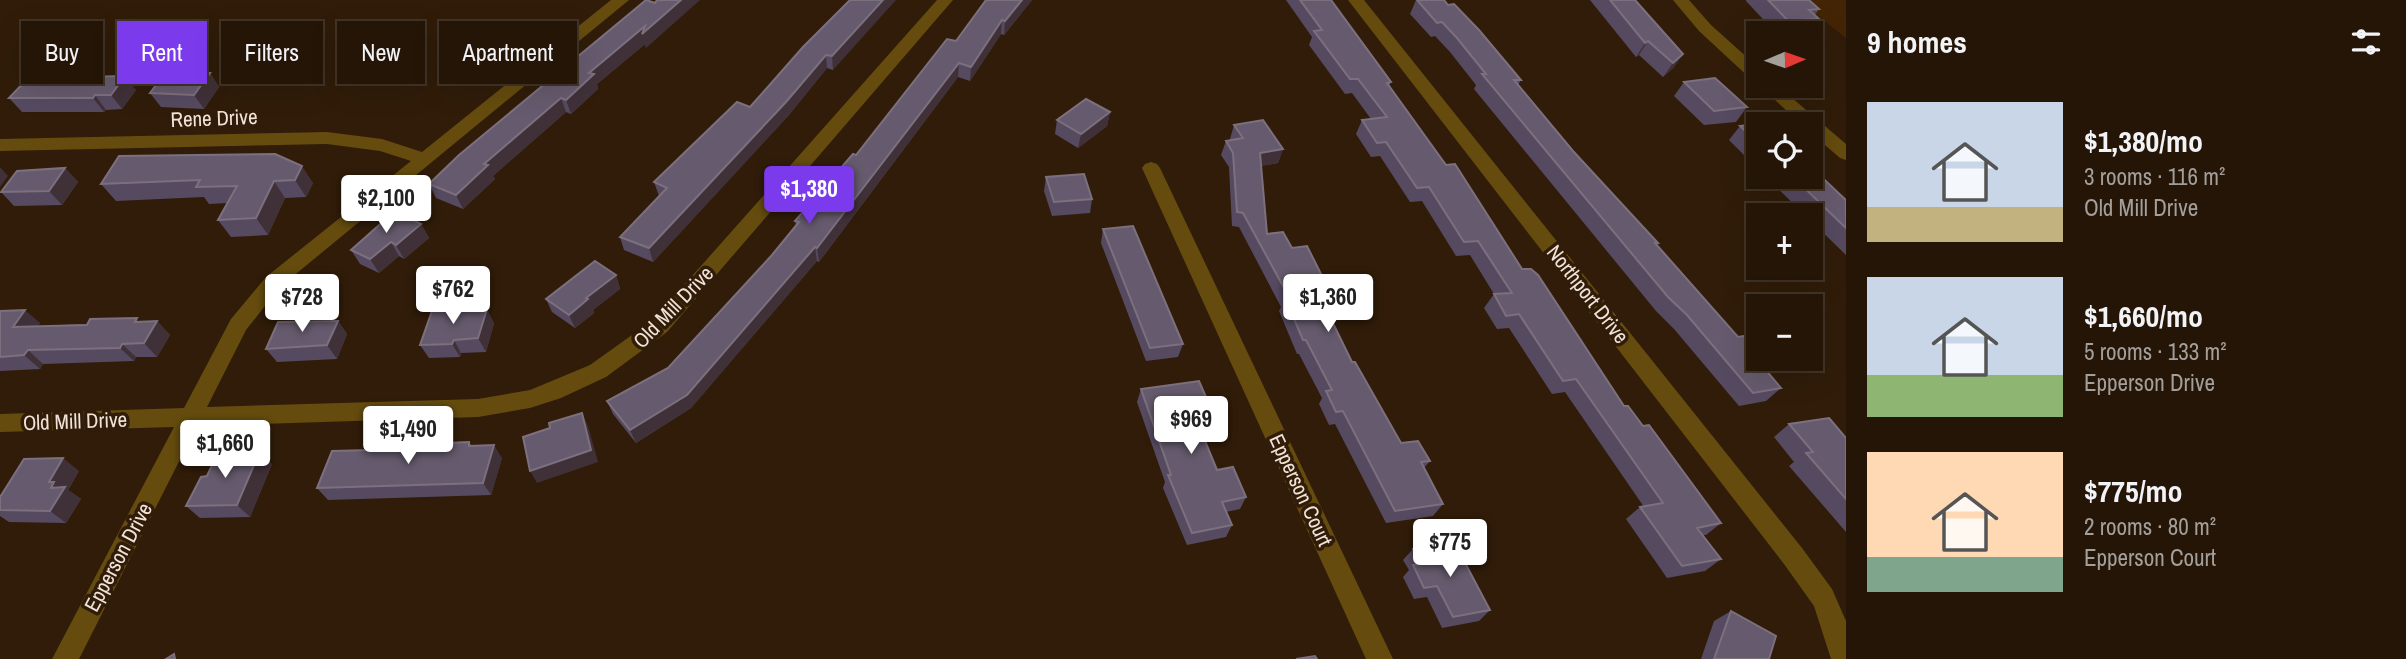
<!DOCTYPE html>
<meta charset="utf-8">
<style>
:root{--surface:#241507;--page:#2c1e11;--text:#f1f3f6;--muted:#a39f9b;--line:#413428;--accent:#7c3aed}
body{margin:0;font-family:"Archivo Narrow",sans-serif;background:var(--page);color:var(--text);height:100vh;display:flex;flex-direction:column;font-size:26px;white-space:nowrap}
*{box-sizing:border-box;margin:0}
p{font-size:23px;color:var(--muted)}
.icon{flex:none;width:38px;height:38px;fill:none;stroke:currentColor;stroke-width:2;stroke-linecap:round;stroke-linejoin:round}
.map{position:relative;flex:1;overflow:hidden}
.side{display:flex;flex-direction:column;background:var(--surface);width:560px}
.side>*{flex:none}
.guide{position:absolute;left:21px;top:21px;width:665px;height:63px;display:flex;gap:14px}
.needle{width:46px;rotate:88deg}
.tools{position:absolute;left:1746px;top:21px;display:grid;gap:14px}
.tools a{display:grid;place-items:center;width:77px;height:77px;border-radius:0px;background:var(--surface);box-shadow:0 7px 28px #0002,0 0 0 2px var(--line);font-size:35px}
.price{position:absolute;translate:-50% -60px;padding:0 16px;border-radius:7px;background:#fff;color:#222;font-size:23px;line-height:46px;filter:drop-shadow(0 2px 4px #0008)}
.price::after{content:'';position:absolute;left:50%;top:42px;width:21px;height:16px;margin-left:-10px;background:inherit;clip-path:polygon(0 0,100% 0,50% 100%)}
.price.on{background:var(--accent);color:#fff}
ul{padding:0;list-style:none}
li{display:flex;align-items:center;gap:21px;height:175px;padding:0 21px}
li span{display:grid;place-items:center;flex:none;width:196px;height:140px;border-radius:0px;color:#555}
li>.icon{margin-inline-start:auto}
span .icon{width:84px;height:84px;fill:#fffc;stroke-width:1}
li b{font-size:30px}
h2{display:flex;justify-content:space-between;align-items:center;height:84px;padding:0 21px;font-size:30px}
.pill{padding:0 24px;border-radius:0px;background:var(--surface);box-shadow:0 7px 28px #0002,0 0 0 2px var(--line);font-size:24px;line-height:63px}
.pill.on{background:var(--accent);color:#fff}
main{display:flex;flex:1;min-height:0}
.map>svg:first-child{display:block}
</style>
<main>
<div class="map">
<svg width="1846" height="659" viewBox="0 0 1846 659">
<rect width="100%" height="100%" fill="#301c09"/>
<path fill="#432505" d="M1798 0H1846V38Z"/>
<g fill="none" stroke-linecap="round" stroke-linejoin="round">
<g fill="#654c0e" fill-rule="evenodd">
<path d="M611 0H629L280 287 246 330 207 407 478 399 530 390 590 365 653 320 937 0H953L667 332 606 377 561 398 530 408 478 417 197 426 79 659H52L174 427 0 432V414L184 408 231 319 266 277 411 161 380 151 327 144 0 151V139L327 132 382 139 422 152Z"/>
<path d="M1348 0H1364L1802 548 1832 589 1846 621V659H1831L1814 606 1784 564Z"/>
<path d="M1673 0H1689L1711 25 1759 68V82L1753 81 1699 31Z"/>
<path d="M1760 86H1778L1846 144V160L1840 158 1811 133V124H1801Z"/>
<path d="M1151 162 1157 164 1160 168 1393 659H1366L1142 168 1145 164Z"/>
</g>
</g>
<g fill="#564a61">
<path d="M646 0V48L645 44 597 84 598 89 571 114 566 112 493 176 495 179 463 209 436 198 429 184Z"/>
<path d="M850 0 833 70 827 68 788 116 653 262 624 250 620 237 659 196 654 182 750 107Z"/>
<path d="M986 0H1032L1004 35 1001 34 970 81 958 77 819 262 817 261 691 408 636 443 613 414 607 401 668 368 772 255 796 226 795 221 856 155 956 41Z"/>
<path d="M1286 0H1331L1391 82 1389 86 1446 165 1624 406 1643 426 1721 523 1706 535H1703L1721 559 1705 571 1667 578 1626 519 1640 507H1644L1565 392 1552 394 1509 328 1497 329 1484 308 1494 294 1470 255 1456 256 1422 201 1410 202 1380 156 1371 157 1356 134 1362 120 1371 119 1352 93 1345 94 1309 45 1312 37Z"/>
<path d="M1416 0 1521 80 1518 85 1573 151 1658 243 1656 245 1738 337 1759 338V359H1765L1760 364 1781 388 1766 401 1739 406 1674 329 1656 311 1474 89 1476 85 1450 52 1435 36 1431 37 1410 14Z"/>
<path d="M1590 0H1635L1683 54 1673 68 1663 77 1639 55 1636 57Z"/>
<path d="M1746 0H1809L1819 9 1815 15 1819 19 1808 33H1776L1746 1Z"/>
<path d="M210 73 219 87 204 109 161 107 150 93Z"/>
<path d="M1684 82 1747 107 1736 122 1704 125 1674 96Z"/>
<path d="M136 90 122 109 106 110 104 112H22L9 98Z"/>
<path d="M1110 112 1107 126 1078 148 1055 134 1057 120Z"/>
<path d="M1759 124V170L1729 140 1740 126Z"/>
<path d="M1234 125 1283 149 1278 163 1261 166 1267 234 1292 248 1340 312 1334 324 1352 362 1401 443 1430 461 1424 468 1443 504 1433 516 1386 523 1335 424 1329 425 1319 404 1322 398 1299 354H1297L1279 311 1281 307 1239 227 1232 226 1229 167 1221 155 1226 141 1231 140 1230 139Z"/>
<path d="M275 154 313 183 306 197 285 198 268 235 231 237 218 220 227 203 209 204 204 197 116 201 101 184Z"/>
<path d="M65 168 78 182 62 205 14 206 1 192Z"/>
<path d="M1046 177 1092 199 1090 213 1052 216 1044 191Z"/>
<path d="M1766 177H1811L1846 200V255L1811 221V215H1805Z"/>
<path d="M421 224 429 238 404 259 399 256 379 273 360 264 351 250Z"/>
<path d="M1103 229 1183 344 1178 357 1146 361 1101 243Z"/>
<path d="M616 275 620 289 593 310 594 313 575 328 552 312 546 299Z"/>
<path d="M0 311 40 323 38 326 157 321 170 335 157 357H136L134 361 43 364 40 369 0 371Z"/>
<path d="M338 321 347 334 337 359 277 362 266 349Z"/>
<path d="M494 323 486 352 461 353 460 357 429 358 420 345Z"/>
<path d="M1141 389 1209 404 1204 417 1196 418 1217 470 1246 497 1240 509 1226 512 1232 525 1226 537 1187 545 1163 488 1165 482 1137 402Z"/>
<path d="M1789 424 1846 438V532L1789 466 1794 462 1774 437Z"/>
<path d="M469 442 472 446 502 458 491 495 328 500 317 488 373 450Z"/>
<path d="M272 464 250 517 200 518 186 506 207 476Z"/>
<path d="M79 471 68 490 81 499 66 523 9 522 0 516V497Z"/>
<path d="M1413 549 1490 610 1479 621 1442 628 1427 597 1414 599 1403 577 1409 570 1403 560Z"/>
<path d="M1731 611 1769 659H1701L1714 621Z"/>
</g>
<g fill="#403138">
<path d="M681 0H700L646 48 645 44 597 84 598 89 571 114 566 100 589 73 645 26Z"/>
<path d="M883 0H896L833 70 832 56Z"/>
<path d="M1022 0H1032L1004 35 1005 21Z"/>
<path d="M1002 20 1001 34 970 81 971 67Z"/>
<path d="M1648 41 1639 55 1636 57 1645 43Z"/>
<path d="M1683 54 1673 68 1663 77 1673 63Z"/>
<path d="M826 55 827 68 788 116 653 262 649 248Z"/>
<path d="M959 63 958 77 819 262 817 248Z"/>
<path d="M210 73 219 87 204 109 194 95Z"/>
<path d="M125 76 136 90 122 109 111 95Z"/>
<path d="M95 95 106 110 104 112 93 98Z"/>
<path d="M561 98 566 112 493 176 495 179 463 209 456 195 484 164Z"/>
<path d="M1110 112 1107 126 1078 148 1081 134Z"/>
<path d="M1283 149 1278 163 1255 167 1260 153Z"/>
<path d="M302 166 313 183 306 197 295 180Z"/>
<path d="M0 167 8 176 0 187Z"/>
<path d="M65 168 78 182 62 205 49 191Z"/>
<path d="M274 181 285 198 268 235 256 218Z"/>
<path d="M421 224 429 238 404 259 396 245Z"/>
<path d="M391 242 399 256 379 273 370 259Z"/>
<path d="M815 247 817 261 691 408 636 443 630 430Z"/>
<path d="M616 275 620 289 593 310 594 313 575 328 569 315 586 298Z"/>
<path d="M487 309 494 323 486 352 478 338Z"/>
<path d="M25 310 40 323 28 340 13 327Z"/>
<path d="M157 321 170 335 157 357 144 343Z"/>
<path d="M338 321 347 334 337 359 327 345Z"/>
<path d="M454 340 461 353 460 357 452 344Z"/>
<path d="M122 344 136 357 134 361 120 348Z"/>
<path d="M28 350 43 364 40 369 24 355Z"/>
<path d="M582 413 588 426 598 462 537 483 530 471Z"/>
<path d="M494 445 502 458 491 495 483 483Z"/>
<path d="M260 451 272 464 250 517 237 505Z"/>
<path d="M63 458 79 471 68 490 81 499 66 523 50 511 51 488 49 482Z"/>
</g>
<g fill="#665b6e" stroke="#7c707e" stroke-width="2">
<path d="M646 0 655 3 657 0H681L642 34 645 26 589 73 594 74 566 100 561 98 484 164 488 165 456 195 429 184 459 155Z"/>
<path d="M850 0H883L832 56 826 55 786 102 649 248 620 237 667 188 654 182 737 102 750 107 803 47Z"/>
<path d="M986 0H1022L1005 21 1002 20 971 67 959 63 817 248 815 247 687 395 630 430 607 401 668 368 772 255 799 222 795 221 853 154 856 155 947 39 956 41Z"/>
<path d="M1300 0H1331L1391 82 1387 83 1446 165 1455 164 1522 269H1531L1538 275 1624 406H1628L1643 426 1649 425 1721 523 1697 528 1721 559 1682 566 1640 507 1663 503 1576 379 1563 381 1519 314 1506 316 1494 294 1512 293 1478 241 1464 242 1429 187 1417 188 1386 142 1377 143 1362 120 1387 117 1358 79H1350L1314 31 1322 30Z"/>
<path d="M1417 0H1444L1448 5 1454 4 1479 30 1521 80H1514L1573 151 1658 243H1655L1738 337 1756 334 1759 338V354L1753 355 1781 388 1753 393 1687 315 1668 297 1482 74H1486L1457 38 1442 22 1437 23Z"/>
<path d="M1610 0H1635L1683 54 1673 63 1648 41 1645 43Z"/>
<path d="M1768 0H1809L1819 9 1809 10 1819 19 1802 20 1806 26 1799 32Z"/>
<path d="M165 73H210L194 95 150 93Z"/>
<path d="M125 76 111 95H95L93 98H9L28 78Z"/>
<path d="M1715 78 1747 107 1714 111 1684 82Z"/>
<path d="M1086 99 1110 112 1081 134 1057 120Z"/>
<path d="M1263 120 1283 149 1260 153 1267 234 1283 232 1292 248 1307 246 1340 312 1328 313 1352 362H1355L1401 443 1418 441 1430 461 1421 462 1443 504 1395 511 1343 411 1336 412 1326 391 1332 390 1306 340H1303L1285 298 1289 297 1243 213 1237 212 1233 153 1226 141 1243 138 1234 125Z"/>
<path d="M1764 123 1766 124H1759V144L1740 126Z"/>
<path d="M275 154 302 166 295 180 274 181 256 218 218 220 237 186 196 187 200 180 101 184 119 156Z"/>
<path d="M1811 167 1846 200V228L1793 177H1811Z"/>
<path d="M65 168 49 191 1 192 17 171Z"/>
<path d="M1084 174 1092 199 1054 202 1046 177Z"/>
<path d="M395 211 421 224 396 245 391 242 370 259 351 250Z"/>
<path d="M1133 226 1183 344 1150 348 1103 229Z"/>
<path d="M595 261 616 275 586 298 588 299 569 315 546 299Z"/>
<path d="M487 309 478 338 454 340 452 344 420 345 432 311Z"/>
<path d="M25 310 13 327 87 325 90 319 137 318 135 322 157 321 144 343 122 344 120 348 28 350 24 355 0 357V311Z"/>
<path d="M338 321 327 345 266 349 278 322Z"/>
<path d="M1199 381 1209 404 1191 407 1217 470 1233 467 1246 497 1222 502 1232 525 1192 533 1168 475H1171L1141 389Z"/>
<path d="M582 413 591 450 530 471 523 437 550 428 549 423Z"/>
<path d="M1829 418 1846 438V499L1806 453 1813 452 1789 424Z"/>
<path d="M469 442V446L494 445 483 483 317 488 332 451 373 450 374 446Z"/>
<path d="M260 451 237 505 186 506 201 477 207 476 218 452Z"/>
<path d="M63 458 49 482H54L51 488 65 487 50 511 0 510V497L24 459Z"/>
<path d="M1454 542 1490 610 1453 617 1437 586 1424 588 1413 565 1421 564 1413 549Z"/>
<path d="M1731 611 1776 636 1769 659H1714Z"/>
<path d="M174 654 175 659H166Z"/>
<path d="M1315 656 1317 659H1296Z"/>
</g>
<g text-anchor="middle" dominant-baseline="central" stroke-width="7" stroke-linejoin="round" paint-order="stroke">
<g font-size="21" fill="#f1e3d7" stroke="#301c09">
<text transform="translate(214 118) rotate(-2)">Rene Drive</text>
<text transform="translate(1588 294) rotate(52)">Northport Drive</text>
<text transform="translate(673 307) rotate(-46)">Old Mill Drive</text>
<text transform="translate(75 421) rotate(-2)">Old Mill Drive</text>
<text transform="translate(1301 490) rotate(65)">Epperson Court</text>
<text transform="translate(118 557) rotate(-62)">Epperson Drive</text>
</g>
</g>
</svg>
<div class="tools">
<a><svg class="needle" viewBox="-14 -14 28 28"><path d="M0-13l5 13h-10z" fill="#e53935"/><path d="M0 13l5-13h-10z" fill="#a39f9b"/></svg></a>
<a><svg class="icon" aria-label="locate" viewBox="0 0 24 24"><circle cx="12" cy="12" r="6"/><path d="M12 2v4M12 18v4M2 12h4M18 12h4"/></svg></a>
<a>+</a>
<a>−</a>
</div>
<b class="price on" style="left:809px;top:226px">$1,380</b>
<b class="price" style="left:386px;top:235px">$2,100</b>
<b class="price" style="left:453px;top:326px">$762</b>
<b class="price" style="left:302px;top:334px">$728</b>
<b class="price" style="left:1328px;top:334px">$1,360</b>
<b class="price" style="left:1191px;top:456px">$969</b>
<b class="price" style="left:408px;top:466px">$1,490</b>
<b class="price" style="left:225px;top:480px">$1,660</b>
<b class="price" style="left:1450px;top:579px">$775</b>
<div class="guide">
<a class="pill">Buy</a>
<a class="pill on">Rent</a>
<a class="pill">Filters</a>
<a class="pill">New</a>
<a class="pill">Apartment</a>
</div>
</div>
<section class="side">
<h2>9 homes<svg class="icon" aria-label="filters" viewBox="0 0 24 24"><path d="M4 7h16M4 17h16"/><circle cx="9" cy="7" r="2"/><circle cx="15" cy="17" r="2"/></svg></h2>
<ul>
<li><span style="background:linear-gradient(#c9d6e8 75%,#c2b280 0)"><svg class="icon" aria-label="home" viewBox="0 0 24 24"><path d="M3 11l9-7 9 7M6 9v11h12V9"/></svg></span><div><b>$1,380/mo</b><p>3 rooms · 116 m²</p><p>Old Mill Drive</p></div></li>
<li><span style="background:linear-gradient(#c9d6e8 70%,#8fb573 0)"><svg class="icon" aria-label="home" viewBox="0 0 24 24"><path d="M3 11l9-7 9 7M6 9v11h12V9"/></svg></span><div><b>$1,660/mo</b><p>5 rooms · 133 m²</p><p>Epperson Drive</p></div></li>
<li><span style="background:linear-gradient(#ffd9b3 75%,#7fa58c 0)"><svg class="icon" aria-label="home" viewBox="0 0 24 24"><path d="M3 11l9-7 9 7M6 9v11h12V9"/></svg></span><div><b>$775/mo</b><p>2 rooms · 80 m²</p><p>Epperson Court</p></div></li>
</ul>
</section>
</main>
